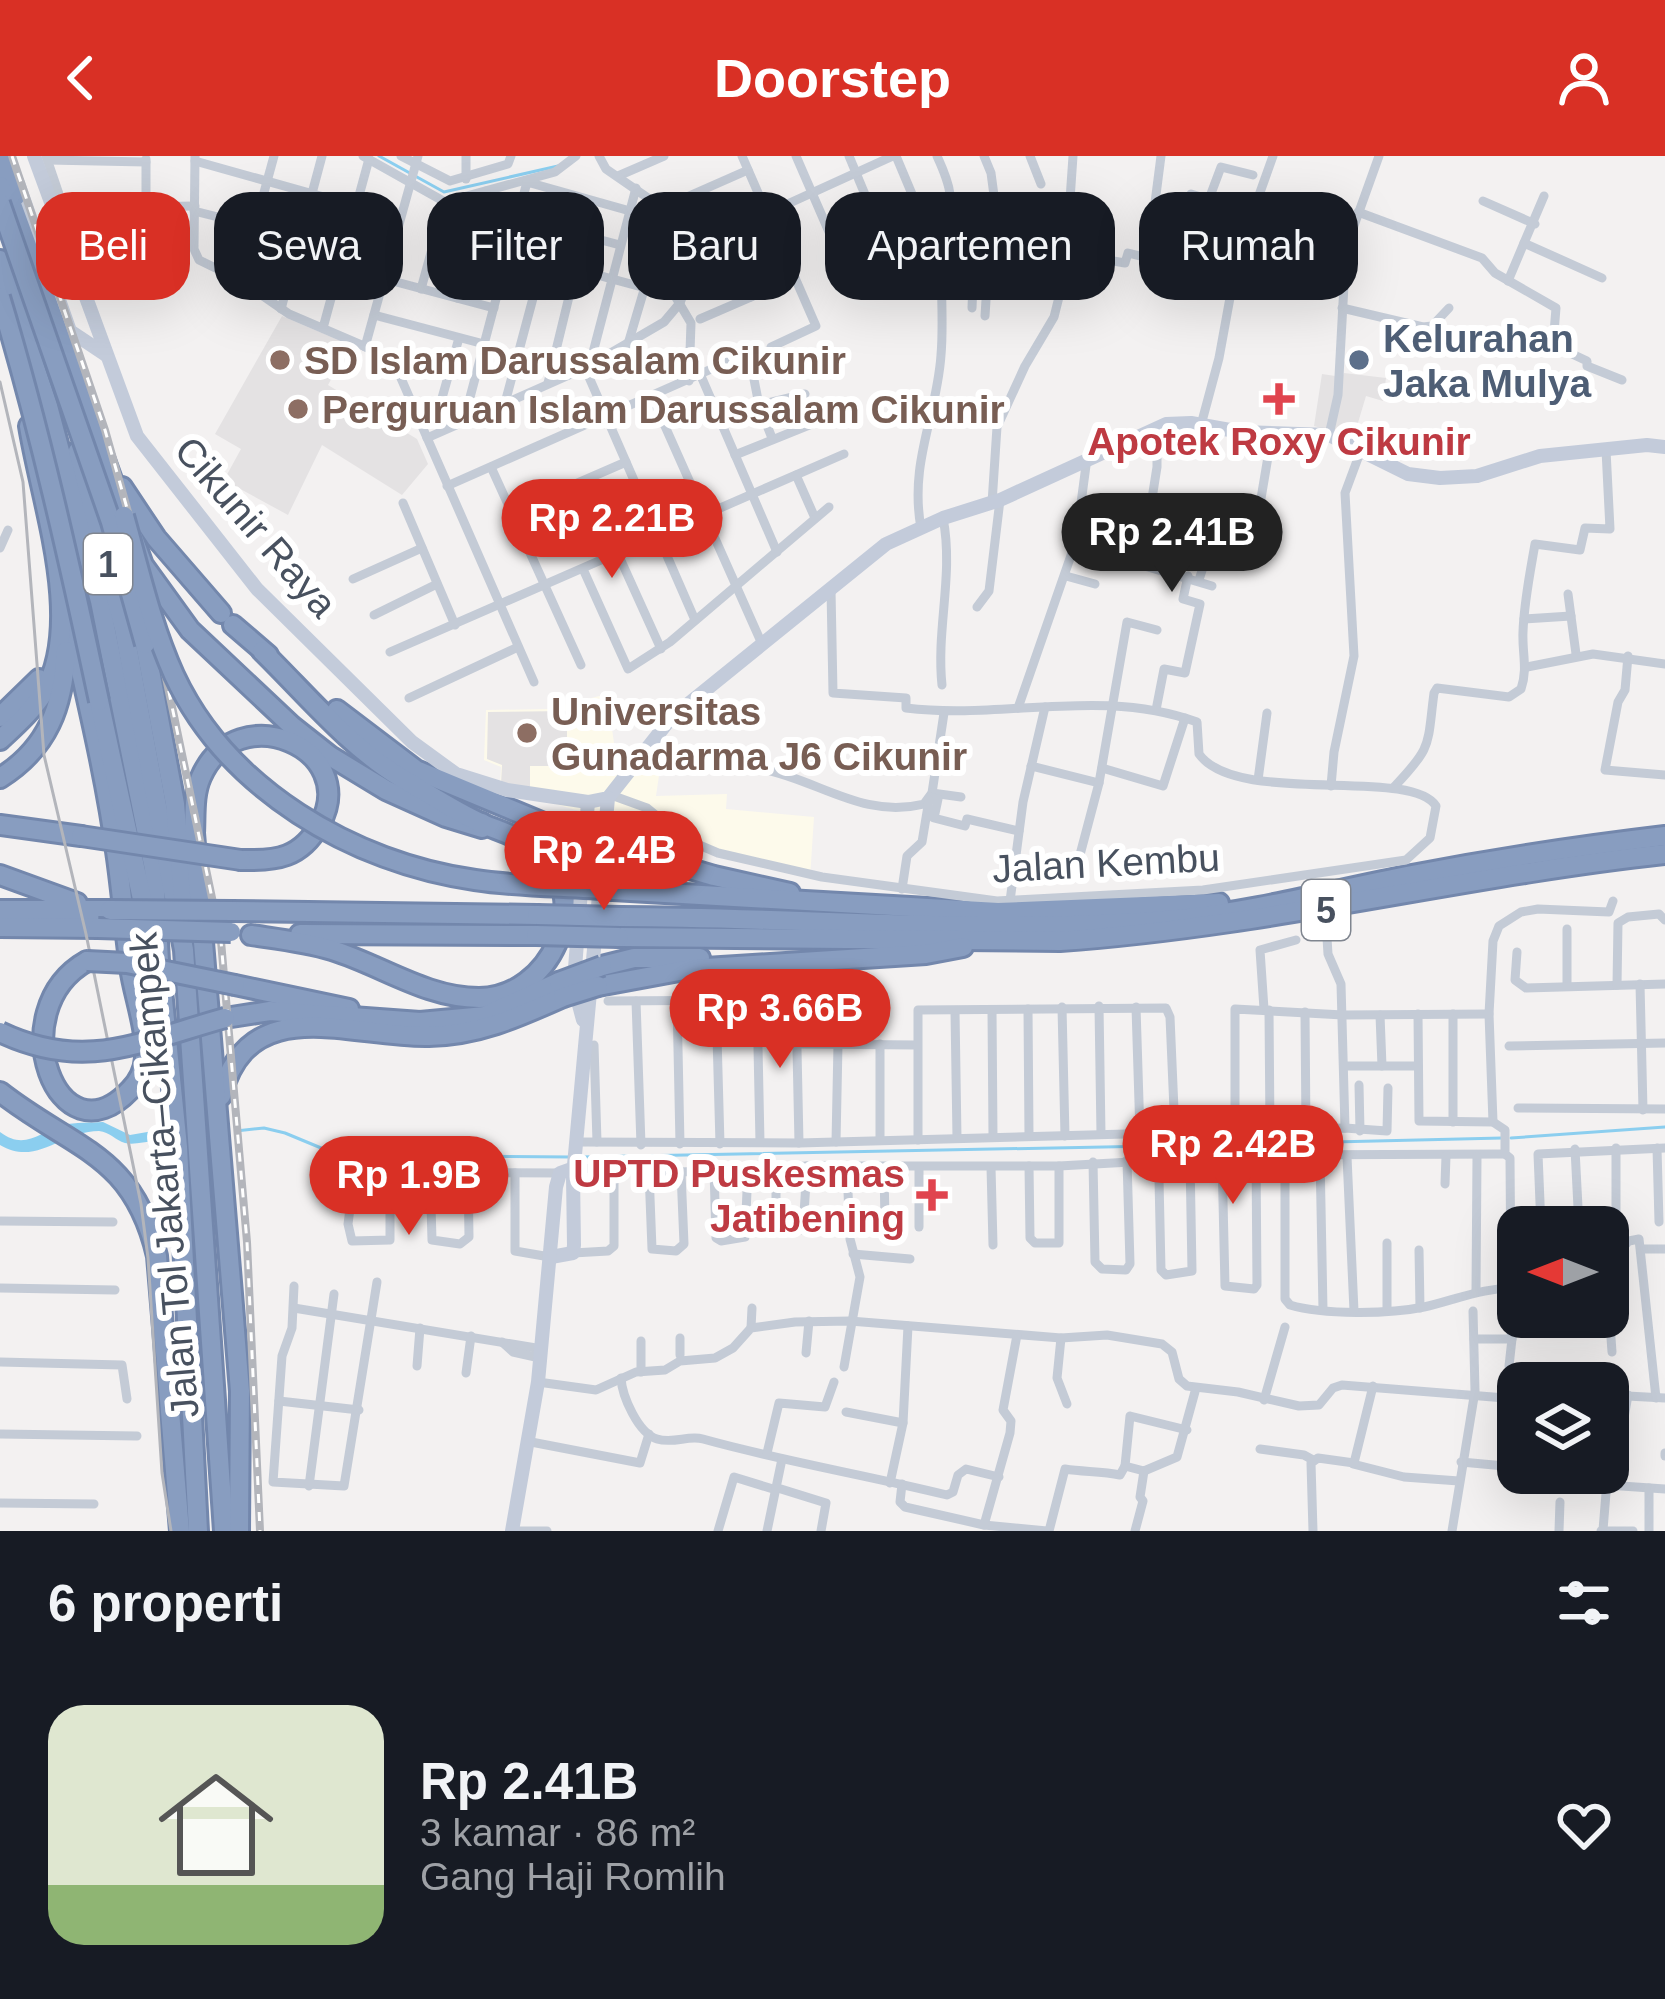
<!DOCTYPE html>
<html lang="id">
<meta charset="utf-8">
<style>
:root{--surface:#171b24;--page:#20242c;--text:#f1f3f6;--muted:#9ea1a6;--accent:#d93025}
body{margin:0;font-family:Arial,sans-serif;background:var(--page);color:var(--text);height:100vh;display:flex;flex-direction:column;font-size:45px;white-space:nowrap}
*{box-sizing:border-box;margin:0}
p{font-size:39px;color:var(--muted)}
.icon{flex:none;width:66px;height:66px;fill:none;stroke:currentColor;stroke-width:2;stroke-linecap:round;stroke-linejoin:round}
.map{position:relative;height:1375px;overflow:hidden}
.sheet{display:flex;flex-direction:column;background:var(--surface);flex:1}
.sheet>*{flex:none}
.top-card{position:absolute;left:36px;top:36px;width:1593px;height:108px;display:flex;gap:24px}
.needle{width:78px;rotate:270deg}
.buttons{position:absolute;left:1497px;top:1050px;display:grid;gap:24px}
.buttons a{display:grid;place-items:center;width:132px;height:132px;border-radius:24px;background:var(--surface);box-shadow:0 12px 48px #0002;font-size:60px}
.price{position:absolute;translate:-50% -102px;padding:0 27px;border-radius:42px;background:var(--accent);color:#fff;font-size:39px;line-height:78px;filter:drop-shadow(0 3px 6px #0008)}
.price::after{content:'';position:absolute;left:50%;top:72px;width:36px;height:27px;margin-left:-18px;background:inherit;clip-path:polygon(0 0,100% 0,50% 100%)}
.price.current{background:#222;color:#fff}
ul{padding:0;list-style:none}
li{display:flex;align-items:center;gap:36px;height:300px;padding:0 48px}
li span{display:grid;place-items:center;flex:none;width:336px;height:240px;border-radius:36px;color:#555}
li>.icon{margin-inline-start:auto}
span .icon{width:144px;height:144px;fill:#fffc;stroke-width:1}
li b{font-size:51px}
h2{display:flex;justify-content:space-between;align-items:center;height:144px;padding:0 48px;font-size:51px}
.pill{padding:0 42px;border-radius:36px;background:var(--surface);box-shadow:0 12px 48px #0002;font-size:42px;line-height:108px}
.pill.current{background:var(--accent);color:#fff}
header{display:flex;justify-content:space-between;align-items:center;height:156px;padding:0 48px;background:var(--accent);color:#fff;font-size:54px;font-weight:800}
.map>svg:first-child{display:block}
</style>
<header><svg class="icon" aria-label="back" viewBox="0 0 24 24"><path d="M15 5l-7 7 7 7"/></svg>Doorstep<svg class="icon" aria-label="person" viewBox="0 0 24 24"><circle cx="12" cy="8" r="4"/><path d="M4 21q1-7 8-7t8 7"/></svg></header>
<div class="map">
<svg width="1665" height="1375" viewBox="0 0 1665 1375">
<rect width="100%" height="100%" fill="#f3f1f1"/>
<path fill="#fdfaeb" d="M607 538 615 594 661 606 656 640 727 638 726 653 814 661 810 722 500 632 501 611 484 604 486 554 549 553Z"/>
<g fill="#e4e2e3">
<path d="M282 160 350 189 328 229 417 283 428 308 402 339 322 289 288 359 224 324 241 293 215 278Z"/>
<path d="M1344 217 1386 222 1383 245 1366 240 1357 270 1348 268 1345 279 1314 270 1322 218 1342 221Z"/>
<path d="M567 555V599L558 601 557 610H530V632L501 628 502 609 487 603 488 556Z"/>
</g>
<path fill="#8bceef" d="M103 966 130 979 153 975 154 985C145 986 133 989 125 987 115 984 110 976 99 975 61 975 37 1011 0 989V976C25 995 39 976 63 969 75 966 91 967 103 966Z"/>
<g fill="none" stroke-linecap="round" stroke-linejoin="round">
<g stroke="#8bceef" stroke-width="3">
<path d="M379 0 444 36 558 10"/>
<path d="M236 975 264 972 285 977 338 999 572 1001"/>
<path d="M1511 982 1665 971"/>
<path d="M1163 990 1502 982"/>
<path d="M581 1001 1154 990"/>
</g>
<defs>
<g id="highway">
<path d="M1 0 16 40"/>
<path d="M0 30 12 60"/>
<path d="M13 51 143 409 190 474 292 570 330 600 386 634 446 661 482 672V667"/>
<path d="M0 104 48 250 100 445 154 713 159 805 178 991 198 1375"/>
<path d="M78 295 124 473 184 794 224 1375"/>
<path d="M122 331 156 382 221 457"/>
<path d="M68 458C86 539 106 620 117 702 122 738 125 775 130 811 134 840 147 872 145 902 144 915 139 925 130 934 58 1010 0 854 87 805"/>
<path d="M233 469 268 499"/>
<path d="M145 488 175 648 184 750"/>
<path d="M99 545 147 766"/>
<path d="M337 554 416 614 563 675"/>
<path d="M0 561 39 523"/>
<path d="M0 584C16 569 33 554 44 536 85 465 41 346 29 270"/>
<path d="M0 622C48 592 63 550 66 495"/>
<path d="M0 669 81 680"/>
<path d="M626 694 714 720 790 737"/>
<path d="M0 719 77 747"/>
<path d="M613 734 998 756 1219 747"/>
<path d="M0 754H110"/>
<path d="M232 755 537 759"/>
<path d="M621 761C807 761 992 780 1178 763 1257 755 1334 734 1412 719 1495 703 1581 690 1665 680"/>
<path d="M0 771 98 772"/>
<path d="M300 778 536 779"/>
<path d="M251 779C278 783 306 786 332 794 381 809 426 842 479 842 550 842 595 744 540 696 523 682 502 676 483 668 456 656 429 638 403 623 349 591 306 538 262 495"/>
<path d="M619 781 1060 785C1264 771 1462 720 1665 698"/>
<path d="M602 810 634 802H700"/>
<path d="M235 829 349 853"/>
<path d="M598 830 690 813 926 798 963 791"/>
<path d="M225 862 270 855 420 866 485 860 559 826"/>
<path d="M0 936C74 994 133 997 157 1100L180 1375"/>
<path d="M221 940C249 834 350 882 429 880 479 879 518 861 563 841"/>
<path d="M239 1375 240 1235 194 677C195 659 193 639 201 621 237 539 361 593 320 668 301 702 277 705 241 704"/>
</g>
</defs>
<use href="#highway" stroke="#7387ac" stroke-width="24"/>
<g stroke="#c4cbd6" stroke-width="9">
<path d="M46 0 62 47 76 52 195 50"/>
<path d="M195 0 194 93 199 104 240 124 289 158 387 200 449 217"/>
<path d="M363 0 445 46 555 16 576 0"/>
<path d="M401 0 450 25 508 8 511 0"/>
<path d="M466 0V23"/>
<path d="M742 0 816 170 771 191"/>
<path d="M796 0 839 99"/>
<path d="M849 0 876 65"/>
<path d="M896 0 917 50"/>
<path d="M984 0 991 17 995 47 1012 48V58L1025 60V67L1070 70"/>
<path d="M1030 0 1041 28"/>
<path d="M48 4 146 6"/>
<path d="M195 5 356 50"/>
<path d="M618 20 664 0"/>
<path d="M1191 38 1252 57"/>
<path d="M1209 43 1221 11 1253 19"/>
<path d="M1483 45 1535 68"/>
<path d="M146 51V3"/>
<path d="M664 51 748 14"/>
<path d="M194 55 254 70"/>
<path d="M1358 56 1482 102 1495 117 1556 152 1553 189 1587 205V210L1622 224"/>
<path d="M518 62 620 89"/>
<path d="M1152 70 1161 0"/>
<path d="M722 78 751 141"/>
<path d="M702 87 893 0"/>
<path d="M1524 87 1544 40"/>
<path d="M509 95 675 140 691 167 689 225"/>
<path d="M1067 97 1125 107 1128 97 1144 101 1147 89"/>
<path d="M706 110 731 98"/>
<path d="M340 111 494 152"/>
<path d="M240 124 274 0"/>
<path d="M857 124 861 98 942 104"/>
<path d="M941 124 1017 131"/>
<path d="M1508 125 1524 87 1602 122"/>
<path d="M895 126 901 64"/>
<path d="M421 133 445 46"/>
<path d="M457 142 486 35"/>
<path d="M972 152 973 126"/>
<path d="M1342 152 1423 171 1432 170 1449 152"/>
<path d="M281 153 322 0"/>
<path d="M374 159 484 188"/>
<path d="M985 160 987 128"/>
<path d="M700 163 795 122"/>
<path d="M323 172 369 3"/>
<path d="M459 182 440 249 463 264"/>
<path d="M628 188 668 53"/>
<path d="M365 191 418 0"/>
<path d="M387 200 393 204 534 526"/>
<path d="M590 208 636 32"/>
<path d="M585 212 695 464"/>
<path d="M701 220 777 396"/>
<path d="M548 227 576 112"/>
<path d="M652 241 762 488"/>
<path d="M505 247 552 71"/>
<path d="M759 249 805 238"/>
<path d="M464 264 527 26 630 55"/>
<path d="M1201 269 1219 202 1238 98 1273 0"/>
<path d="M1329 279 1338 239 1346 92 1379 0"/>
<path d="M427 282 585 212 664 166 680 147 690 121 695 91 690 71 606 13 599 0"/>
<path d="M735 299 834 259"/>
<path d="M491 311 581 509"/>
<path d="M796 319 815 362"/>
<path d="M447 330 743 199 750 203 759 249 772 282"/>
<path d="M403 347 455 469"/>
<path d="M992 347 997 271 1025 210 1054 161 1065 117 1073 0"/>
<path d="M511 356 626 306"/>
<path d="M921 372C909 306 937 260 941 199 944 165 940 131 942 97 946 47 961 52 937 0"/>
<path d="M1147 374 1157 311V272"/>
<path d="M1076 385 1111 400 1212 430"/>
<path d="M528 391 641 341"/>
<path d="M0 392 8 374"/>
<path d="M618 398 661 493"/>
<path d="M583 413 628 513 670 486 829 351"/>
<path d="M1066 420 1095 428"/>
<path d="M353 423 422 392"/>
<path d="M1199 424 1214 376 1254 384 1272 277"/>
<path d="M1568 438 1576 498"/>
<path d="M977 451 989 435 1000 344"/>
<path d="M374 459 437 428"/>
<path d="M1524 463 1571 460"/>
<path d="M390 496 844 298"/>
<path d="M1628 500 1625 534 1618 546 1605 614 1665 619"/>
<path d="M1527 511 1593 498 1665 508"/>
<path d="M942 529C936 473 954 418 943 362"/>
<path d="M409 542 518 491"/>
<path d="M1018 552 1076 385 1087 302"/>
<path d="M1156 554 1164 513 1185 517 1200 448 1183 443 1188 420"/>
<path d="M643 601C691 618 721 603 763 613 820 625 863 663 924 648L932 637 944 557"/>
<path d="M1031 610 1099 627"/>
<path d="M1102 612 1163 630 1185 562"/>
<path d="M1258 624 1267 557"/>
<path d="M1331 630 1334 596 1354 500 1345 337 1361 294"/>
<path d="M1394 631C1433 590 1427 590 1434 537L1437 532 1509 541 1521 533C1528 513 1522 497 1523 476 1524 446 1530 417 1535 388L1580 394 1585 372 1610 373 1606 294"/>
<path d="M932 637 961 641"/>
<path d="M611 639 647 652 685 683 718 697 822 721 997 745 1203 734 1406 704 1430 682 1436 650C1410 610 1237 651 1199 598L1197 566C1099 531 1005 564 906 552V542L833 537 831 434"/>
<path d="M930 641 938 643 934 662 965 670 967 663 1019 675"/>
<path d="M1015 704 1077 710 1099 627 1127 466 1157 474"/>
<path d="M902 733 907 700 922 686 929 644"/>
<path d="M1010 745 1023 646 1045 551"/>
<path d="M1567 773V830"/>
<path d="M1327 782 1328 798 1341 828 1345 972"/>
<path d="M1517 796 1515 824 1526 832 1665 828"/>
<path d="M1640 828 1643 954"/>
<path d="M1617 829 1618 767 1628 761 1659 758 1665 764"/>
<path d="M716 844 720 988"/>
<path d="M757 844 760 986"/>
<path d="M608 845 757 844 796 847 799 987"/>
<path d="M636 845 641 989"/>
<path d="M677 845 680 988"/>
<path d="M1099 850 1101 978"/>
<path d="M1062 851 1065 980"/>
<path d="M1136 851 1140 978"/>
<path d="M1028 853 1029 980"/>
<path d="M1264 853 1260 794 1296 784"/>
<path d="M992 854 993 981"/>
<path d="M1269 854 1270 975"/>
<path d="M955 855 957 982"/>
<path d="M1305 856 1306 975"/>
<path d="M1418 858 1419 965 1493 966 1505 974V998L1510 1002 1511 1132"/>
<path d="M1380 859 1382 910"/>
<path d="M798 888 917 889"/>
<path d="M594 889 597 986"/>
<path d="M1509 890 1665 887"/>
<path d="M1344 910H1418"/>
<path d="M1359 929 1360 975"/>
<path d="M1518 952 1665 953"/>
<path d="M1453 966V858"/>
<path d="M1493 966 1489 858 1493 785 1499 770 1521 756 1538 753 1609 756 1613 745"/>
<path d="M1235 976V853L1343 859 1489 858"/>
<path d="M1158 978 1161 1114 1166 1119 1192 1115 1190 1002"/>
<path d="M880 984V888"/>
<path d="M918 984V854L1166 852 1170 861 1175 977"/>
<path d="M579 986 799 987 1345 972 1387 975 1388 932"/>
<path d="M836 986 838 888"/>
<path d="M1616 992V1075"/>
<path d="M1657 992 1659 1066"/>
<path d="M1575 993 1579 1071"/>
<path d="M1285 999V1143L1290 1149C1323 1159 1390 1158 1424 1151 1456 1144 1485 1130 1518 1133"/>
<path d="M1320 999 1323 1154"/>
<path d="M1347 1001 1354 1155"/>
<path d="M1222 1002 1225 1130 1254 1133 1257 1129 1256 999"/>
<path d="M1093 1006 1095 1106 1102 1113 1126 1114 1130 1108 1127 1004"/>
<path d="M1029 1010 1030 1082 1035 1087H1059V1010"/>
<path d="M776 1011V1071L803 1074 807 1010"/>
<path d="M991 1011 993 1089"/>
<path d="M574 1012 681 1016 807 1010H1059L1256 999 1505 998"/>
<path d="M919 1012V1071"/>
<path d="M714 1013 716 1082 721 1085 745 1081 748 1012"/>
<path d="M884 1013 885 1066"/>
<path d="M430 1016 432 1084 460 1088 469 1081 468 1016"/>
<path d="M649 1016 652 1093 676 1095 684 1088 681 1016"/>
<path d="M390 1017V1084L352 1085 348 1068 354 1022 361 1016 560 1017"/>
<path d="M515 1017V1095L550 1101"/>
<path d="M1445 1028 1446 1000"/>
<path d="M0 1065 113 1066"/>
<path d="M1541 1071 1538 998 1665 992"/>
<path d="M1387 1087V1153"/>
<path d="M1643 1093H1665"/>
<path d="M1419 1094 1420 1152"/>
<path d="M573 1097 608 1095 614 1090V1015"/>
<path d="M853 1098 910 1103"/>
<path d="M1608 1107 1629 1085 1639 1083 1656 1242"/>
<path d="M294 1130 292 1172 282 1200 273 1326 344 1330 377 1126"/>
<path d="M0 1132 115 1134"/>
<path d="M1476 1136 1477 1001"/>
<path d="M1608 1140 1612 1196"/>
<path d="M294 1152 542 1193"/>
<path d="M1508 1154 1512 1183 1509 1210"/>
<path d="M751 1172 752 1152"/>
<path d="M1061 1182 1057 1222 1067 1248"/>
<path d="M1474 1183H1512"/>
<path d="M502 1186 513 1196 540 1202"/>
<path d="M806 1197 809 1165"/>
<path d="M680 1199V1182"/>
<path d="M0 1206 122 1209 127 1243"/>
<path d="M417 1210 420 1172"/>
<path d="M844 1211 860 1121 850 1083 847 1012"/>
<path d="M641 1216V1185"/>
<path d="M466 1217 471 1180"/>
<path d="M621 1222C622 1240 638 1277 657 1283 674 1288 688 1279 703 1283 782 1305 866 1319 947 1339L953 1336 958 1319 966 1313 999 1321"/>
<path d="M538 1226 596 1234 636 1216 665 1214 680 1205 715 1202 733 1192 751 1172 795 1166 850 1165 1061 1182 1107 1179 1162 1188 1172 1196 1179 1223 1187 1230 1238 1236 1299 1250 1319 1249 1333 1232 1342 1229 1518 1243"/>
<path d="M1608 1239 1665 1242"/>
<path d="M1264 1244 1285 1171"/>
<path d="M279 1245 359 1254"/>
<path d="M846 1256 903 1267"/>
<path d="M0 1278 137 1280"/>
<path d="M526 1285 640 1307 649 1278"/>
<path d="M1260 1293 1304 1299 1313 1304"/>
<path d="M767 1297 779 1247 825 1251 834 1226"/>
<path d="M1665 1300V1297"/>
<path d="M1461 1306 1505 1310"/>
<path d="M1353 1308 1404 1321 1459 1325"/>
<path d="M1125 1310 1130 1260 1187 1274"/>
<path d="M890 1327 903 1267 908 1170"/>
<path d="M902 1328 900 1346 905 1351 984 1369 1047 1375"/>
<path d="M1607 1329 1665 1333"/>
<path d="M309 1330 334 1138"/>
<path d="M1649 1332V1375"/>
<path d="M781 1333 826 1347 821 1375"/>
<path d="M0 1347 94 1348"/>
<path d="M984 1369 1010 1277 1011 1265 1003 1254 1017 1179"/>
<path d="M1603 1374 1607 1325 1616 1308 1628 1239"/>
<path d="M512 1375H547"/>
<path d="M718 1375 734 1321 773 1333"/>
<path d="M767 1375 782 1303"/>
<path d="M1049 1375 1065 1313C1084 1316 1102 1315 1120 1319L1125 1310 1144 1315 1177 1301 1196 1232"/>
<path d="M1135 1375 1143 1345 1140 1341 1144 1315"/>
<path d="M1313 1375 1311 1307 1318 1302 1354 1307 1373 1230"/>
<path d="M1452 1375 1475 1235 1473 1155"/>
<path d="M1559 1375 1560 1346"/>
<path d="M1601 1375H1633"/>
</g>
<g stroke="#c3cbda" stroke-width="14">
<path d="M34 0 137 280 257 433 412 586 456 618 507 634 588 646 608 642 671 562 886 388 943 362 1000 344 1166 268 1191 267 1241 276 1329 279 1408 318 1440 322 1477 320 1540 300 1647 289 1665 291"/>
<path d="M18 27 70 175 106 199"/>
<path d="M583 864 574 830 575 812 588 646"/>
<path d="M551 1101 573 1097 574 1089 573 1020 608 642"/>
<path d="M512 1375 538 1226 556 1031 560 1017 574 1012"/>
</g>
<use href="#highway" stroke="#889dc0" stroke-width="18"/>
<path stroke="#b3b5bb" stroke-width="3" d="M0 226 23 326 44 599 86 778 141 1048 148 1102 162 1317 171 1375"/>
<defs>
<path id="rail" d="M12 0 105 274 141 402 221 785 247 1086 260 1375"/>
</defs>
<use href="#rail" stroke="#b3b5bb" stroke-width="8"/>
<use href="#rail" stroke="#fff" stroke-width="3" stroke-dasharray="9" stroke-linecap="butt"/>
<defs>
<g id="highway-bridge">
<path d="M0 47 111 366 145 488"/>
<path d="M0 141C40 274 70 409 99 545"/>
<path d="M124 360C139 413 151 468 174 519 227 633 353 707 475 724 520 731 567 730 613 734"/>
<path d="M563 675 626 694"/>
<path d="M81 680 241 704"/>
<path d="M110 754 232 755"/>
<path d="M537 759 621 761"/>
<path d="M98 772 231 776"/>
<path d="M536 779 619 781"/>
<path d="M87 805 127 807 235 829"/>
<path d="M559 826 602 810"/>
<path d="M563 841 598 830"/>
<path d="M0 876C86 917 141 885 225 862"/>
</g>
</defs>
<use href="#highway-bridge" stroke="#7387ac" stroke-width="24" stroke-linecap="butt"/>
<use href="#highway-bridge" stroke="#889dc0" stroke-width="18"/>
</g>
<g fill="#8d6e63" stroke="#fff" stroke-width="4.5">
<circle cx="280" cy="204" r="12"/>
<circle cx="298" cy="253" r="12"/>
<circle cx="527" cy="577" r="12"/>
</g>
<circle fill="#5c6f8a" stroke="#fff" stroke-width="4.5" cx="1359" cy="204" r="12"/>
<g fill="#e0444e" stroke="#fff" stroke-width="4.5">
<path d="M1273 225h12v12h12v12h-12v12h-12v-12h-12v-12h12z"/>
<path d="M926 1021h12v12h12v12h-12v12h-12v-12h-12v-12h12z"/>
</g>
<g text-anchor="middle" dominant-baseline="central" stroke-width="12" stroke-linejoin="round" paint-order="stroke">
<g fill="#fff" stroke="#7f858f" stroke-width="3">
<rect x="84" y="378" width="48" height="60" rx="9"/>
<rect x="1302" y="724" width="48" height="60" rx="9"/>
</g>
<g font-size="36" font-weight="bold" fill="#48515f">
<text x="108" y="408">1</text>
<text x="1326" y="754">5</text>
</g>
<g font-size="39" font-weight="bold" fill="#4e5e75" stroke="#fff" text-anchor="start">
<text x="1383" y="182">Kelurahan<tspan x="1383" dy="45">Jaka Mulya</tspan></text>
</g>
<g font-size="39" font-weight="bold" fill="#785e54" stroke="#fff" text-anchor="start">
<text x="304" y="204">SD Islam Darussalam Cikunir</text>
<text x="322" y="253">Perguruan Islam Darussalam Cikunir</text>
<text x="551" y="555">Universitas<tspan x="551" dy="45">Gunadarma J6 Cikunir</tspan></text>
</g>
<g font-size="39" font-weight="bold" fill="#be3a42" stroke="#fff">
<text x="1279" y="285">Apotek Roxy Cikunir</text>
<text x="905" y="1017" text-anchor="end">UPTD Puskesmas<tspan x="905" dy="45">Jatibening</tspan></text>
</g>
<g font-size="39" fill="#48515f" stroke="#fff">
<text transform="translate(256 371) rotate(49)">Cikunir Raya</text>
<text transform="translate(1106 707) rotate(-3)">Jalan Kembu</text>
<text transform="translate(164 1019) rotate(-95)">Jalan Tol Jakarta–Cikampek</text>
</g>
</g>
</svg>
<div class="buttons">
<a><svg class="needle" viewBox="-14 -14 28 28"><path d="M0-13l5 13h-10z" fill="#e53935"/><path d="M0 13l5-13h-10z" fill="#9ea1a6"/></svg></a>
<a><svg class="icon" aria-label="layers" viewBox="0 0 24 24"><path d="M12 4l9 5-9 5-9-5zM3 14l9 5 9-5"/></svg></a>
</div>
<b class="price" style="left:612px;top:425px">Rp 2.21B</b>
<b class="price current" style="left:1172px;top:439px">Rp 2.41B</b>
<b class="price" style="left:604px;top:757px">Rp 2.4B</b>
<b class="price" style="left:780px;top:915px">Rp 3.66B</b>
<b class="price" style="left:1233px;top:1051px">Rp 2.42B</b>
<b class="price" style="left:409px;top:1082px">Rp 1.9B</b>
<div class="top-card">
<a class="pill current">Beli</a>
<a class="pill">Sewa</a>
<a class="pill">Filter</a>
<a class="pill">Baru</a>
<a class="pill">Apartemen</a>
<a class="pill">Rumah</a>
</div>
</div>
<section class="sheet">
<h2>6 properti<svg class="icon" aria-label="filters" viewBox="0 0 24 24"><path d="M4 7h16M4 17h16"/><circle cx="9" cy="7" r="2"/><circle cx="15" cy="17" r="2"/></svg></h2>
<ul>
<li><span style="background:linear-gradient(#dfe7d0 75%,#8fb573 0)"><svg class="icon" aria-label="home" viewBox="0 0 24 24"><path d="M3 11l9-7 9 7M6 9v11h12V9"/></svg></span><div><b>Rp 2.41B</b><p>3 kamar · 86 m²</p><p>Gang Haji Romlih</p></div><svg class="icon" aria-label="heart" viewBox="0 0 24 24"><path d="M12 20l-8-8c-3-5 5-10 8-4 3-6 11-1 8 4z"/></svg></li>
</ul>
</section>
